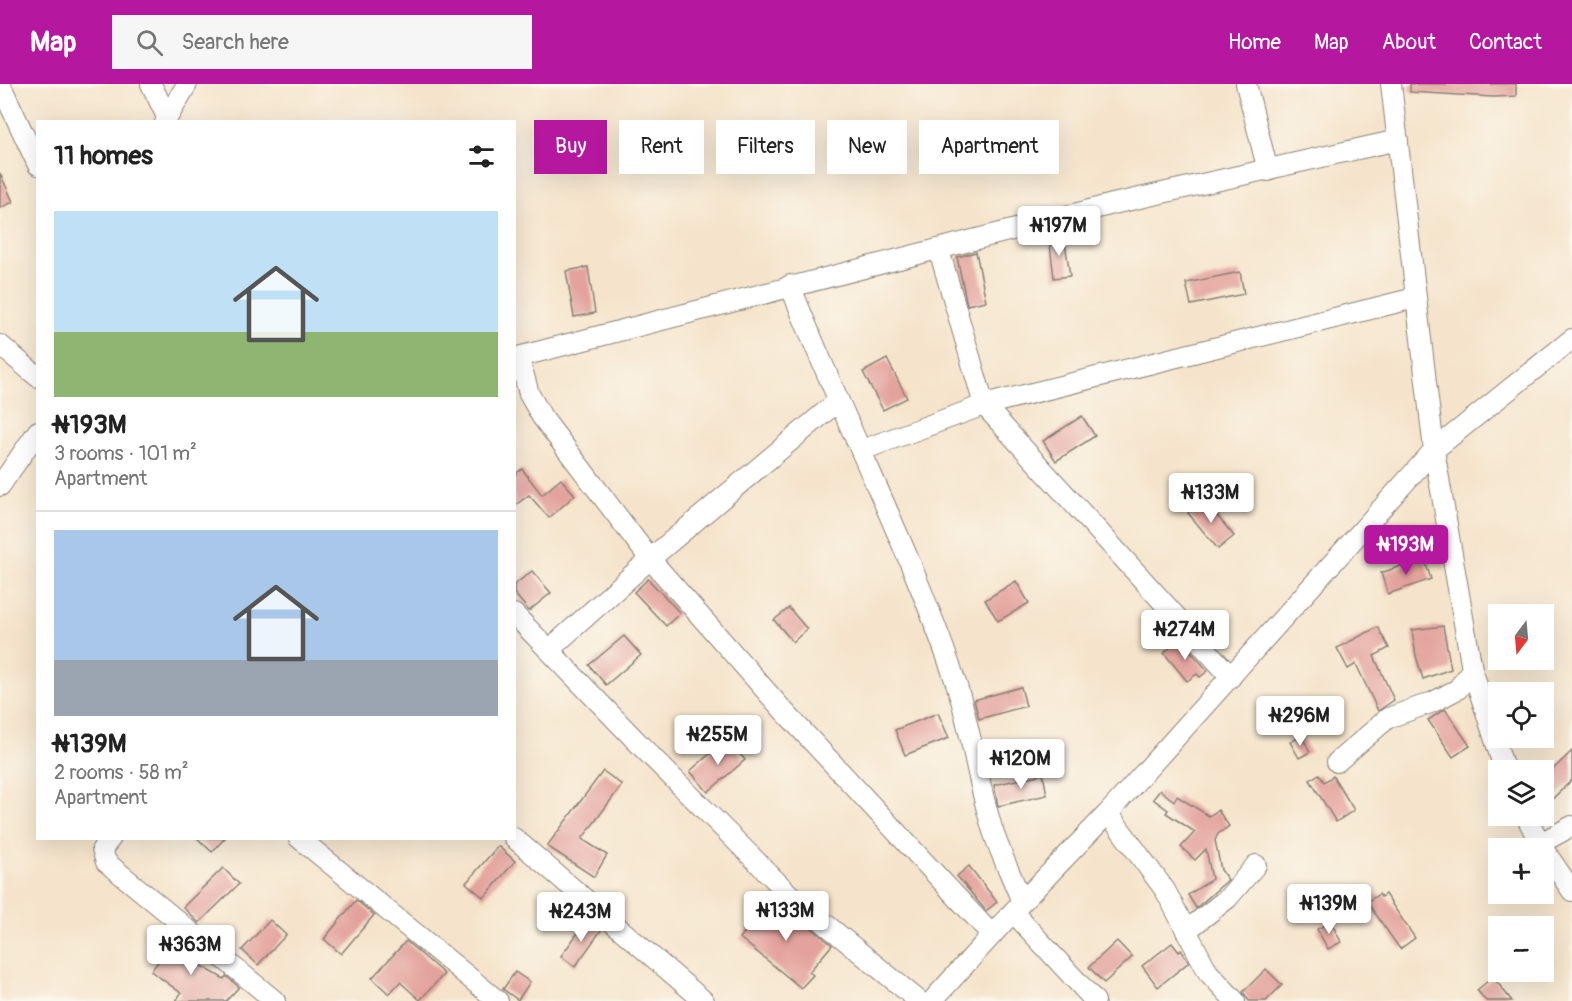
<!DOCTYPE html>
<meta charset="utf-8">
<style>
:root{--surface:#fff;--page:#f6f6f6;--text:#222;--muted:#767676;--line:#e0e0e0;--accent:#b5179e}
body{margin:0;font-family:Pangolin,sans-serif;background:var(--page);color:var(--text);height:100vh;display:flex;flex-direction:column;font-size:22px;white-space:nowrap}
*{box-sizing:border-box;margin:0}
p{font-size:20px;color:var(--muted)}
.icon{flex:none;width:33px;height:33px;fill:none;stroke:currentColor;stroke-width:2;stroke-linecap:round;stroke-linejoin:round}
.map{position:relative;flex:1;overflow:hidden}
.panel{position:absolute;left:36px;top:36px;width:480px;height:720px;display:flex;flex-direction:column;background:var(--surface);border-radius:0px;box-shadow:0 6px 24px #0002}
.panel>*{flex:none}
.guide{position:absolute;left:534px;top:36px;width:570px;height:54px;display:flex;gap:12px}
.needle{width:39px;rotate:196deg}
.buttons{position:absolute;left:1488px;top:520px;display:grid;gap:12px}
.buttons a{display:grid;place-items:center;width:66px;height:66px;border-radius:0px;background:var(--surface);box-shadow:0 6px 24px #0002;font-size:30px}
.price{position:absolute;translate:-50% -51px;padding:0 14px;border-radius:6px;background:#fff;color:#222;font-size:20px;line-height:39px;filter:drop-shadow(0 2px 3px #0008)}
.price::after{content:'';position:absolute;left:50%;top:36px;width:18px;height:14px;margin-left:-9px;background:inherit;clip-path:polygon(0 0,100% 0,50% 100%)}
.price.on{background:var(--accent);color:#fff}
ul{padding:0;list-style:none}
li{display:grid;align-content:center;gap:12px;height:318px;padding:0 18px}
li+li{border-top:2px solid var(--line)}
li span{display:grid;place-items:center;height:186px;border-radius:0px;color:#555}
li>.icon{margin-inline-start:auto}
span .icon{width:108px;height:108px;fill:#fffc;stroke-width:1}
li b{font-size:26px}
h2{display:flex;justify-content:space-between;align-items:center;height:72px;padding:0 18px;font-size:26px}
.tag{padding:0 21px;border-radius:0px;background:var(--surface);box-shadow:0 6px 24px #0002;font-size:21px;line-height:54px}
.tag.on{background:var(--accent);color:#fff}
header{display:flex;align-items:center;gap:36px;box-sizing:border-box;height:84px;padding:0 30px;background:var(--accent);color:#fff}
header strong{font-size:28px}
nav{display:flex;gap:33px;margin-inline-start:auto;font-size:21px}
.search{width:420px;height:54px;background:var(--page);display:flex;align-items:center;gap:15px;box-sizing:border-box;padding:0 21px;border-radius:0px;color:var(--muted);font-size:22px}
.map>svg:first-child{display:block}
</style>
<header>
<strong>Map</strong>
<div class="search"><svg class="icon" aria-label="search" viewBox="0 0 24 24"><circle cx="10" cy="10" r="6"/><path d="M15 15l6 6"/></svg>Search here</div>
<nav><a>Home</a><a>Map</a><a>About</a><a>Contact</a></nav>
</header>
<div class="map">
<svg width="1572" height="917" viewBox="0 0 1572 917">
<rect width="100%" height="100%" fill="#fbf7ec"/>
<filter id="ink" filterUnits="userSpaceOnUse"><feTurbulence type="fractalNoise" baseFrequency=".0167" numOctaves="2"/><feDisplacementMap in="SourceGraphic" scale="12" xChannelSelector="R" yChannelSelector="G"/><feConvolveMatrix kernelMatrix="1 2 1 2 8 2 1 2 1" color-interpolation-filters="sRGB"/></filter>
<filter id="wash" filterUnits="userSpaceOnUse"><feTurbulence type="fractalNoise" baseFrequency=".008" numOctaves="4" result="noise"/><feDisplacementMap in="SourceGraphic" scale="24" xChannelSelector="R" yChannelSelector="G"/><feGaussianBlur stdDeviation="1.35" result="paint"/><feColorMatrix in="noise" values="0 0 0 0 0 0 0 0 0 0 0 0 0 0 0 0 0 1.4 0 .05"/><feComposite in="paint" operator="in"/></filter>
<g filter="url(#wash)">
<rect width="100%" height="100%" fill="#f5e4cb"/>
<g id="blocks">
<g fill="#e3a39c">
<path d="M1410 0H1516V12L1493 13 1410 8Z"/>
<path d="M0 89 13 118 0 124Z"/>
<path d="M1064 151 1070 192 1054 194 1049 153Z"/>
<path d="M976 168 986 217 967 221 957 173Z"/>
<path d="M588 183 595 229 574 233 566 187Z"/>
<path d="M1240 188 1244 210 1191 221 1186 199Z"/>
<path d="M887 275 907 314 883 326 863 288Z"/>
<path d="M1082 332 1095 352 1056 377 1043 357Z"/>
<path d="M522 385 542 411 561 395 575 411 549 434 529 411 514 422V391Z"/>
<path d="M1204 416 1234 452 1218 465 1188 429Z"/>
<path d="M1424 474 1431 495 1388 510 1381 489Z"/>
<path d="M532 487 551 509 529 527 514 509V501Z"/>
<path d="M648 495 680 529 666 542 634 508Z"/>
<path d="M1016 497 1029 519 998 537 985 516Z"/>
<path d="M789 524 807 545 793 558 774 536Z"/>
<path d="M1443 542 1451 585 1423 595 1416 572 1412 546Z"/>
<path d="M1378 543 1389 564 1374 572 1394 616 1378 627 1356 580 1348 585 1337 564Z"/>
<path d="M624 552 641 571 606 601 589 581Z"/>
<path d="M1180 555 1208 587 1200 593 1197 590 1187 597 1164 569Z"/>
<path d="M1021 603 1026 622 979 635 974 616Z"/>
<path d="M1445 625 1470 662 1453 673 1428 636Z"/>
<path d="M938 629 949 654 905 671 895 646Z"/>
<path d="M1302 652 1310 668 1299 674 1290 658Z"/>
<path d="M727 655 745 676 708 708 690 687Z"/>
<path d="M1572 667V696L1544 723V694Z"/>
<path d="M603 687 622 701 582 755 607 771 594 793 547 762Z"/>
<path d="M1043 690 1047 711 998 722 994 701Z"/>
<path d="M1319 690 1324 698 1333 692 1354 726 1336 738 1310 696Z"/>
<path d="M1160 706 1174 717 1177 712 1209 732 1218 726 1229 742 1218 750 1215 756 1221 786 1228 796 1196 824 1188 811 1212 795 1206 765 1195 776 1181 763 1195 748 1166 729 1168 726 1153 715Z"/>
<path d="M197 754H225L212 768Z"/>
<path d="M498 762 515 777 484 814 466 799Z"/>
<path d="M969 782 997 818 986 827 957 792Z"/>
<path d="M223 784 239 800 199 839 183 823Z"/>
<path d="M1379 810 1381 813 1385 810 1415 854 1400 865 1367 818Z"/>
<path d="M774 812 832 861 809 888 813 891 801 904 740 854Z"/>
<path d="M356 816 374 831 341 870 324 855Z"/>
<path d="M588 835 602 845 575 883 561 872Z"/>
<path d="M270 836 286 851 258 881 242 866Z"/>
<path d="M1331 838 1341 858 1328 865 1317 845Z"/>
<path d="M170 852 193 869 189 875 224 895 226 892 239 903 226 917H176L181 909 151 887 161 874 156 870Z"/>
<path d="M406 857 444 890 420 916 400 898 389 910 372 894Z"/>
<path d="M1117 857 1132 873 1104 899 1089 883Z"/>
<path d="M1172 859 1179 868 1181 866 1189 878 1158 903 1142 882Z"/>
<path d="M1266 885 1282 901 1266 917H1249L1243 908Z"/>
<path d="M515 888 530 898 518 916 503 905Z"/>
<path d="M1493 893 1512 917H1486L1477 906Z"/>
</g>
</g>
</g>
<g filter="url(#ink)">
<use href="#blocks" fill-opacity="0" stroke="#888074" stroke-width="1.5"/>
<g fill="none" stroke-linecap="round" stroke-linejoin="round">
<defs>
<g id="minor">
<path d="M0 0 38 81"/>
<path d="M151 0 167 33"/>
<path d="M1246 0 1268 87"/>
<path d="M165 38 187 0"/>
<path d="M939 166 984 321 1231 593"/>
<path d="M790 201C842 334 909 461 955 596 972 646 977 700 994 750 1002 773 1013 795 1022 818"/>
<path d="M0 261 38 293"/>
<path d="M519 273 529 310 542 333 650 475 782 625 992 851"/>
<path d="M514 274 1113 120 1398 56"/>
<path d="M862 366 984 321 1415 214"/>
<path d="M0 402 38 347"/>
<path d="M514 530 643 664 789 810 919 917"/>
<path d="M550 565 650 475 838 317"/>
<path d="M1337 678 1388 634 1433 618 1458 605 1472 585"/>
<path d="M1505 687 1472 585 1434 366 1572 255"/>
<path d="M1108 729 1165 806 1208 888 1235 917"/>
<path d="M1526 732 1543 765"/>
<path d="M111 754 102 765 106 778 275 917"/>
<path d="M299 754 498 917"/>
<path d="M514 754 704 917"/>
<path d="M1539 760 1572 742"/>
<path d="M1544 766 1572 807"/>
<path d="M1013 828 1095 917"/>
<path d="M1186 847 1228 814 1256 781"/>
<path d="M932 917 1022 818 1108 729 1434 366 1391 0"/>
</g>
</defs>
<use href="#minor" stroke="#888074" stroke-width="22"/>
<use href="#minor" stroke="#fff" stroke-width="20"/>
</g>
</g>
</svg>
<div class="buttons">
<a><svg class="needle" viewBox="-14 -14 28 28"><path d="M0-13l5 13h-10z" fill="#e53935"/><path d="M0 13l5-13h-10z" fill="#767676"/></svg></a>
<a><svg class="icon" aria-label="locate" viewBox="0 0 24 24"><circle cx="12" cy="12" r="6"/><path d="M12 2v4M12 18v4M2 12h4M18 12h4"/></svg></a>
<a><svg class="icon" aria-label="layers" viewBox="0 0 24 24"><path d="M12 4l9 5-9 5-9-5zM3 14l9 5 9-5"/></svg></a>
<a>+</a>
<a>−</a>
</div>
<b class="price" style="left:1059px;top:173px">₦197M</b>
<b class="price" style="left:1211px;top:440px">₦133M</b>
<b class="price on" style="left:1406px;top:492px">₦193M</b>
<b class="price" style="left:1185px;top:577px">₦274M</b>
<b class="price" style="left:1300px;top:663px">₦296M</b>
<b class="price" style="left:718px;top:682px">₦255M</b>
<b class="price" style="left:1021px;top:706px">₦120M</b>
<b class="price" style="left:1329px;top:851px">₦139M</b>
<b class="price" style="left:786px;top:858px">₦133M</b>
<b class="price" style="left:581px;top:859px">₦243M</b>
<b class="price" style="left:191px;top:892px">₦363M</b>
<div class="guide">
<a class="tag on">Buy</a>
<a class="tag">Rent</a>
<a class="tag">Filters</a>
<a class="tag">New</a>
<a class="tag">Apartment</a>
</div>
<section class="panel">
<h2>11 homes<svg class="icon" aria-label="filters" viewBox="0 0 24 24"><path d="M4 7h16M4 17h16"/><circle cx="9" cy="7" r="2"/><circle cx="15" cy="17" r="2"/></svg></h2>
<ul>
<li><span style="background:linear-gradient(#bfe0f5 65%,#8fb573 0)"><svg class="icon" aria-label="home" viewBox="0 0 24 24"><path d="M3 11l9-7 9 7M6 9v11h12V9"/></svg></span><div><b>₦193M</b><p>3 rooms · 101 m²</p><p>Apartment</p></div></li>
<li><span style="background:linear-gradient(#a9c7e8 70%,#9aa5b1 0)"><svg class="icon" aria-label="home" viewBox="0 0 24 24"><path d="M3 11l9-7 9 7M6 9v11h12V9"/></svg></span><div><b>₦139M</b><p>2 rooms · 58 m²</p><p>Apartment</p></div></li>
</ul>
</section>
</div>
